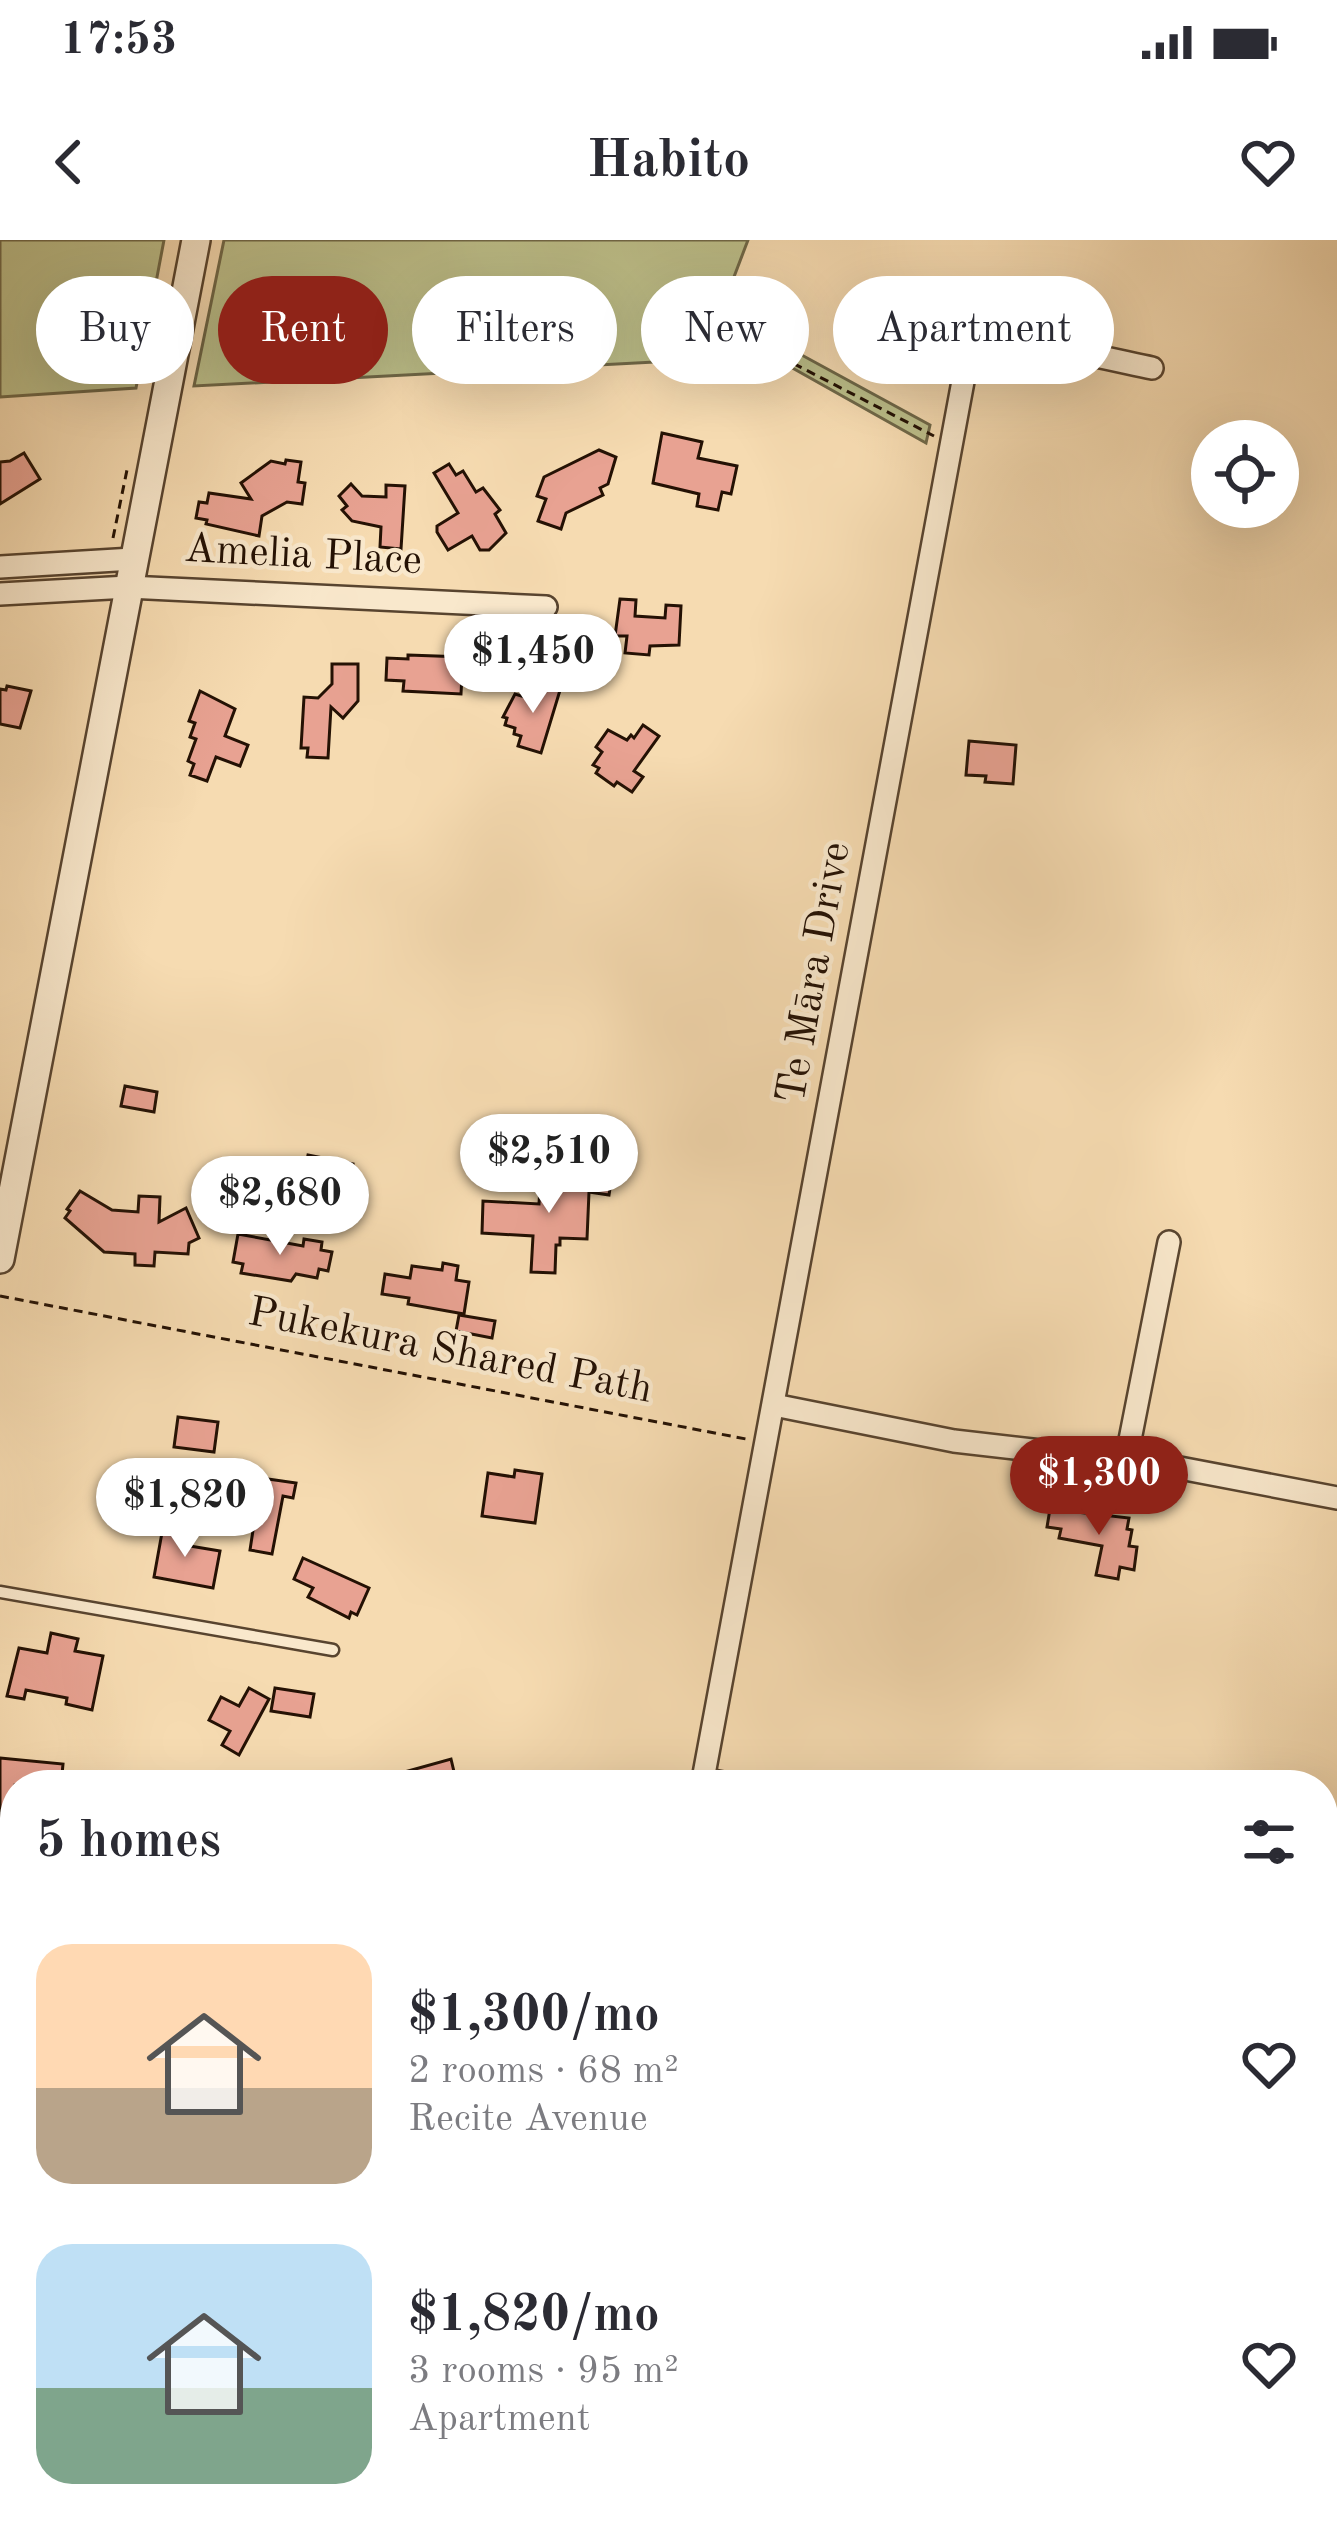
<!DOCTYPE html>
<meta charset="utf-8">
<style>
:root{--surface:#fff;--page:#f7f7f7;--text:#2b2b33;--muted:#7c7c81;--accent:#8f2418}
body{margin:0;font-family:"Old Standard TT",serif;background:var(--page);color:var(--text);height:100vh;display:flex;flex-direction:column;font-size:45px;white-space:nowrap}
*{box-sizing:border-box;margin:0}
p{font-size:39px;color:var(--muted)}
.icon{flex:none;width:66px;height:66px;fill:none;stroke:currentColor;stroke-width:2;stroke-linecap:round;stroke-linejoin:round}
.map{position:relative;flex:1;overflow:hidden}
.sheet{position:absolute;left:0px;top:1530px;width:1338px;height:768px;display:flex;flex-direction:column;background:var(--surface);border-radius:48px 48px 0 0;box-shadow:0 12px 48px #0002}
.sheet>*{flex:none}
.banner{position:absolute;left:36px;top:36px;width:1266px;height:108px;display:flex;gap:24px}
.controls{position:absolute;left:1191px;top:180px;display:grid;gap:24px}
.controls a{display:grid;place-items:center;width:108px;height:108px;border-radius:50%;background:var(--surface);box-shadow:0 12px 48px #0002;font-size:60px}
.price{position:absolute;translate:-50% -102px;padding:0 27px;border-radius:42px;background:#fff;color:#222;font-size:39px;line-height:78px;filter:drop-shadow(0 3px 6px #0008)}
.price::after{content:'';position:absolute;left:50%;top:72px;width:36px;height:27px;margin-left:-18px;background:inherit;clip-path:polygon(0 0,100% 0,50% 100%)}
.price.active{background:var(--accent);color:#fff}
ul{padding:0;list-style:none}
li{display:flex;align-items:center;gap:36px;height:300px;padding:0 36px}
li span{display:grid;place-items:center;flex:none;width:336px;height:240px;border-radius:36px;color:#555}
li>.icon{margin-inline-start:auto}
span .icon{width:144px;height:144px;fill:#fffc;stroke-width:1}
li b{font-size:51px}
h2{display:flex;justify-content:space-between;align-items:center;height:144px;padding:0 36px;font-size:51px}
.pill{padding:0 42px;border-radius:54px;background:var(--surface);box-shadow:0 12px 48px #0002;font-size:42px;line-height:108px}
.pill.active{background:var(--accent);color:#fff}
.status{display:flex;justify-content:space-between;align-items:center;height:84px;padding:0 60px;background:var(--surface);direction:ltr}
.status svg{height:33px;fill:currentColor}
header{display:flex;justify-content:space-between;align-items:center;height:156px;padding:0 36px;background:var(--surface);font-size:54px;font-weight:700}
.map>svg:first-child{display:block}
</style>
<div class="status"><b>17:53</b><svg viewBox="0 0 49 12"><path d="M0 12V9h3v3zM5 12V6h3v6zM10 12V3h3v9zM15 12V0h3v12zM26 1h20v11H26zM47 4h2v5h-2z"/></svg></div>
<header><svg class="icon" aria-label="back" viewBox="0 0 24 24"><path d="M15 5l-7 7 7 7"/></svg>Habito<svg class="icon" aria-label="heart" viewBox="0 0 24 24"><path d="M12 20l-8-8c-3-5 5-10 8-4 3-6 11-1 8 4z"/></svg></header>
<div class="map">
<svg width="1337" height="2298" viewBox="0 0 1337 2298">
<rect width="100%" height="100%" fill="#f6dbb1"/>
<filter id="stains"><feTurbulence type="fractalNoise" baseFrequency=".00167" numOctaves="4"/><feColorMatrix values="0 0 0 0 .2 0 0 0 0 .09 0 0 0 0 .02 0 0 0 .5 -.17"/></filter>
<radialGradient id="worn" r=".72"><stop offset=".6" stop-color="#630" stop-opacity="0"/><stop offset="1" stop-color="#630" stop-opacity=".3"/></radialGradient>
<g fill="#bdc08b" stroke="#706848" stroke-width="3">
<path d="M0 0H164L136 148 0 157Z"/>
<path d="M224 0H748L721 71 930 185 926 203 771 116 194 146Z"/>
</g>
<g fill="#e8a292" stroke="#241104" stroke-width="3">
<path d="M662 193 702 202 698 218 737 226 731 254 722 252 718 270 697 266 699 254 653 243Z"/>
<path d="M599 210 616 217 608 244 600 248 603 255 566 273 561 289 538 281 546 259 537 256 544 237Z"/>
<path d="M24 213 40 239 0 264V222L10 221Z"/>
<path d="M286 220 301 222 298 242 305 243 302 264 287 262 262 276 259 296 206 284 207 280 196 278 199 262 207 263 209 253 251 259 241 243 271 221 285 224Z"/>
<path d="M449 224 456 235 463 231 476 252 483 248 500 270 495 274 506 293 489 310H480L472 296 448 310 437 292V286L458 273 434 233Z"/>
<path d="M351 244 362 256 386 257V245L405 246 401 309 380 307 381 287 352 281 342 270 347 266 339 256Z"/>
<path d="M620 359 636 360 635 376 665 378 666 365 681 366 679 405 650 406 649 415 625 413 627 396H615Z"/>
<path d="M408 415 463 417 461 454 403 451 404 441 386 440 387 418 408 419Z"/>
<path d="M332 424H358V461L343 478 331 467 328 518 307 517 308 508H301L304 457 318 458 332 444Z"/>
<path d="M540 441 561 447 541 513 518 506 521 496 514 494 515 488 505 485 507 478 503 477 515 454 535 460Z"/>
<path d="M7 446 31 451 20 488 0 484V449L6 450Z"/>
<path d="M200 451 235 469 225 496 248 505 240 526 216 517 207 541 190 535 194 524 188 521 196 499 190 497 195 483 189 481Z"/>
<path d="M643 485 659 496 634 531 643 537 632 552 617 542 614 546 596 533 599 528 593 525 602 512 596 507 608 490 627 500 631 495 634 498Z"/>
<path d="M969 501 1016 505 1013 544 985 542 986 536 966 535Z"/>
<path d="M125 846 157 852 154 872 121 866Z"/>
<path d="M308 915 353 924 350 951 300 946 303 920H307Z"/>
<path d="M597 917 614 923 609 955 589 952 587 999 560 998V1005H556L555 1033 531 1032 533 996 482 993 483 961 539 964 540 947 588 949 593 920Z"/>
<path d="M80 951 112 970 138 972 139 956 160 957 159 982 186 968 199 998 189 1003 188 1014 155 1012 154 1026 135 1025V1014L104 1012 65 978 70 971 67 969Z"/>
<path d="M238 994 303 1006 304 999 322 1002 321 1010 332 1012 328 1031 319 1029 317 1038 296 1034 291 1041 241 1033 243 1024 233 1022Z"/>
<path d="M443 1023 458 1026 456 1040 469 1042 464 1074 408 1064 409 1058 382 1054 385 1034 410 1038 412 1026 442 1030Z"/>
<path d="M459 1075 495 1081 492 1098 456 1091Z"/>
<path d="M178 1177 218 1182 214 1212 174 1207Z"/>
<path d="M515 1230 542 1234 535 1283 482 1276 488 1233 514 1237Z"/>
<path d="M261 1238 296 1243 293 1258 283 1256 272 1314 250 1310Z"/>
<path d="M1050 1269 1129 1278 1127 1289 1132 1290 1129 1306 1137 1307 1134 1330 1120 1327 1118 1339 1096 1335 1102 1306 1059 1298 1061 1289 1047 1287Z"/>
<path d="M163 1287 192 1292 190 1306 220 1311 213 1348 154 1337Z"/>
<path d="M303 1318 369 1348 357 1375 351 1372 349 1378 308 1357 313 1348 294 1339Z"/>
<path d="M51 1393 78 1399 75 1411 103 1416 92 1470 66 1464 67 1458 26 1450 24 1459 7 1456 19 1408 47 1413Z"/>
<path d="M249 1448 269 1459 239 1515 222 1505 230 1491 209 1480 221 1457 239 1466Z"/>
<path d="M275 1448 314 1454 310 1477 271 1471Z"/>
<path d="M0 1518 63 1524 61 1545H15L11 1581H0Z"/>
<path d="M451 1519 455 1536 438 1539 439 1545H383V1538Z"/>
</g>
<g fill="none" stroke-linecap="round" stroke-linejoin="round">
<defs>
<path id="service" d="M0 1352 333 1410"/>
<g id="minor">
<path d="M0 327 133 319"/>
<path d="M0 354 128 347 546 367"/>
<path d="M774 1165 954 1201 1164 1225 1337 1258"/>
<path d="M1126 1220 1169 1002"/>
<path d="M703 1539 733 1545"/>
<path d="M702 1545 964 136C971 125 977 114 989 107 1012 94 1120 122 1152 128"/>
<path d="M1323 1655 1337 1658"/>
<path d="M0 1759 15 1762"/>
<path d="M1323 2019 1337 2021"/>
</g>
<path id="tertiary" d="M0 1019 196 0"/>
</defs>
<use href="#service" stroke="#58442f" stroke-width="15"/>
<use href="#minor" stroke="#58442f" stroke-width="26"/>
<use href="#tertiary" stroke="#58442f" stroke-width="32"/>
<g stroke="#241104" stroke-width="3" stroke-dasharray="9 6" stroke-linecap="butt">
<path d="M696 87 744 98 934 196"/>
<path d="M113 298 128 225"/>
<path d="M0 1056 746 1199"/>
</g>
<use href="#service" stroke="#f9e8cc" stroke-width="10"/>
<use href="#minor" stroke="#f9e8cc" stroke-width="21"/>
<use href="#tertiary" stroke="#f9e8cc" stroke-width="27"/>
</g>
<g text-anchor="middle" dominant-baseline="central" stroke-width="9" stroke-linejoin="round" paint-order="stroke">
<g font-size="42" fill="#241104" stroke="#f9e8cc">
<text transform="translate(303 316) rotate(3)">Amelia Place</text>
<text transform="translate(815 733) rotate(-80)">Te Māra Drive</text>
<text transform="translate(450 1112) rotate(11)">Pukekura Shared Path</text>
</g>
</g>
<rect width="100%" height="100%" filter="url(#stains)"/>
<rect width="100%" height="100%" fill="url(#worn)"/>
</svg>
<div class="controls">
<a><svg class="icon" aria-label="locate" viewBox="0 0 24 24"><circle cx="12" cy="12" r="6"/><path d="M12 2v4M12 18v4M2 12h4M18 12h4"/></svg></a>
</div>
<b class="price" style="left:533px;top:476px">$1,450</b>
<b class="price" style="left:549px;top:976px">$2,510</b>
<b class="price" style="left:280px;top:1018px">$2,680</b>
<b class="price active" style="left:1099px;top:1298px">$1,300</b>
<b class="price" style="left:185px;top:1320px">$1,820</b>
<div class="banner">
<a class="pill">Buy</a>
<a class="pill active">Rent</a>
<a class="pill">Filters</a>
<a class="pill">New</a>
<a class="pill">Apartment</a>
</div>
<section class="sheet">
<h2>5 homes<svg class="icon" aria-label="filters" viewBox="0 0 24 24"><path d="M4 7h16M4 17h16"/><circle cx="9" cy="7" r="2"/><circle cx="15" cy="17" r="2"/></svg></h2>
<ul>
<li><span style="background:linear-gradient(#ffd9b3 60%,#b9a48a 0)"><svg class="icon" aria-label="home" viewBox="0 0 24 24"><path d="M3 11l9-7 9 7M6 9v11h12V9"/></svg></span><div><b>$1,300/mo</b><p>2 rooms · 68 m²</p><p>Recite Avenue</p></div><svg class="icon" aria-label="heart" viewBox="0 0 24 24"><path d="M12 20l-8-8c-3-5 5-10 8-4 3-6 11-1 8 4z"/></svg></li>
<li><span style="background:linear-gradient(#bfe0f5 60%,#7fa58c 0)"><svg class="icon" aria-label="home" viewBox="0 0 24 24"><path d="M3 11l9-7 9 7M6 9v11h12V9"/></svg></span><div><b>$1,820/mo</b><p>3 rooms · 95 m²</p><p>Apartment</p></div><svg class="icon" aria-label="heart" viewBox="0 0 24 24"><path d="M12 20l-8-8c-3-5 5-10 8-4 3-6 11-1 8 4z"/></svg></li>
</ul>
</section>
</div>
